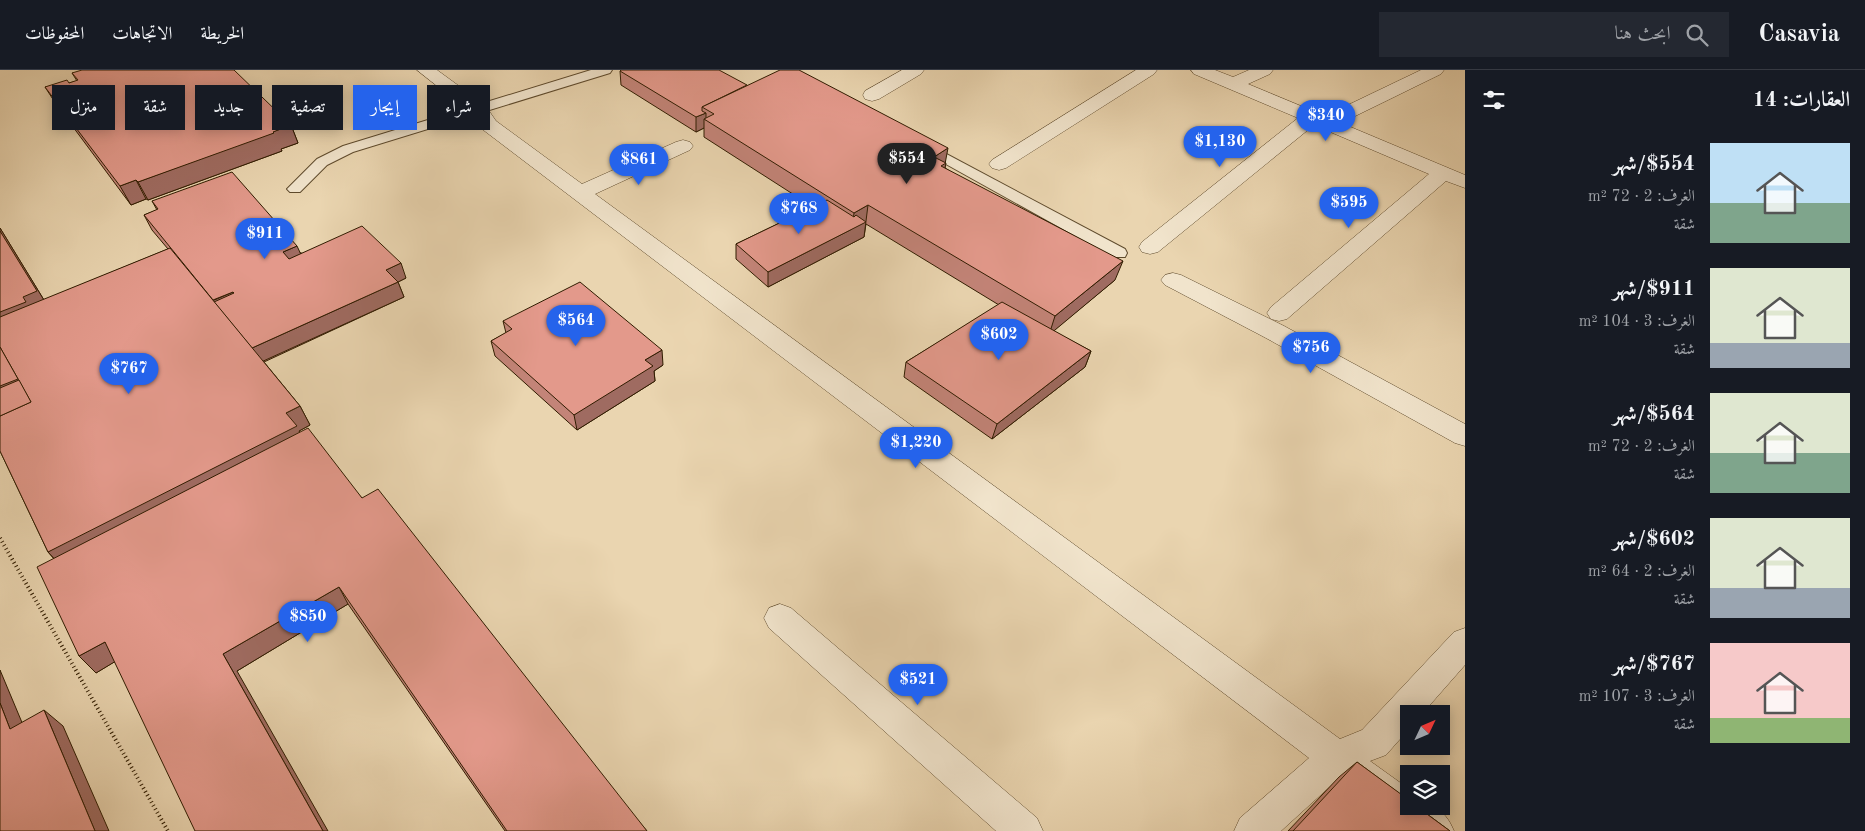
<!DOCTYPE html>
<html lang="ar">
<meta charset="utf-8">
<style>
:root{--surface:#171b24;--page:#242831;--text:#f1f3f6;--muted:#9ea1a6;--line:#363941;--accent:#2563eb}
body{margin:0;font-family:"Old Standard TT",Amiri,serif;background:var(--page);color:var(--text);direction:rtl;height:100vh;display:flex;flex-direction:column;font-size:19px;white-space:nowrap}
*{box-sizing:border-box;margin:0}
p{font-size:16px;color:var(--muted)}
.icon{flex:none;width:28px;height:28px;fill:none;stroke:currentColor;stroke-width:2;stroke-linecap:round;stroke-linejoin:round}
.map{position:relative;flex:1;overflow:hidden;direction:ltr}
.drawer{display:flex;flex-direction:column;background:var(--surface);width:400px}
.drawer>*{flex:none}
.hud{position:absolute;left:15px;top:15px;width:475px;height:45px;direction:rtl;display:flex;gap:10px}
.needle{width:32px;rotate:46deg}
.fabs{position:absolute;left:1400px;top:635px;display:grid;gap:10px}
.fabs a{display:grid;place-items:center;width:50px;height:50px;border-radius:0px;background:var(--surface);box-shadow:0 2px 12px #0003;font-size:25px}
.price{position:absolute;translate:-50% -42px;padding:0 11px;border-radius:18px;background:var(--accent);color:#fff;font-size:16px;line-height:32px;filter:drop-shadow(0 1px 2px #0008)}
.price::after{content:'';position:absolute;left:50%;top:30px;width:15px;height:11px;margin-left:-8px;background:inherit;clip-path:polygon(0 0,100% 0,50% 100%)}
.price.on{background:#222;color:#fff}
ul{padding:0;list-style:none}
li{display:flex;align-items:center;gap:15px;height:125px;padding:0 15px}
li span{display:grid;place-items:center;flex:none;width:140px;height:100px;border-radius:0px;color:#555}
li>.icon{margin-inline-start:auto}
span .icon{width:60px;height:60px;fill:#fffc;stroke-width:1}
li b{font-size:21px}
h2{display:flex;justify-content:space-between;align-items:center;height:60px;padding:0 15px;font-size:21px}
.chip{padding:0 18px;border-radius:0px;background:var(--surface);box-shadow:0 2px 12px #0003;font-size:18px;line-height:45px}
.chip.on{background:var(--accent);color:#fff}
header{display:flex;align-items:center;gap:30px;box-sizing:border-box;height:70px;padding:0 25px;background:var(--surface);border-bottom:1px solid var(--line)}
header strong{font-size:24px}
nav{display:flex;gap:28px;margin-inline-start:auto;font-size:18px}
.search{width:350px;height:45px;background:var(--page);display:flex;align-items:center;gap:12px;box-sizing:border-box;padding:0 18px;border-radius:0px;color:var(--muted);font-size:19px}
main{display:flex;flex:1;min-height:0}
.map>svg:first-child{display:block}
</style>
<header>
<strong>Casavia</strong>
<div class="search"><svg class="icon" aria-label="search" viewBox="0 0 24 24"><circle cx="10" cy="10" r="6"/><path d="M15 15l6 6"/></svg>ابحث هنا</div>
<nav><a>الخريطة</a><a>الاتجاهات</a><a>المحفوظات</a></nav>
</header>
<main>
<section class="drawer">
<h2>العقارات: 14<svg class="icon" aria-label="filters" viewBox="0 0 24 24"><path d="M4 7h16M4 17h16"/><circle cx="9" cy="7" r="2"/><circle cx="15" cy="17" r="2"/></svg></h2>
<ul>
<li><span style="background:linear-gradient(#bfe0f5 60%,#7fa58c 0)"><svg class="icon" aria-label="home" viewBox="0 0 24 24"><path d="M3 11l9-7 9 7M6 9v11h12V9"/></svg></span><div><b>$554/شهر</b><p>الغرف: 2 · 72 m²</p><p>شقة</p></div></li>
<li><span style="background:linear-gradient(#dfe7d0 75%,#9aa5b1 0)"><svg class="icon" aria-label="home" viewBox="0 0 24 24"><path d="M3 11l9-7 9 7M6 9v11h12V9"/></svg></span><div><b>$911/شهر</b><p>الغرف: 3 · 104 m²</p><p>شقة</p></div></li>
<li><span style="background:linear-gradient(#dfe7d0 60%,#7fa58c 0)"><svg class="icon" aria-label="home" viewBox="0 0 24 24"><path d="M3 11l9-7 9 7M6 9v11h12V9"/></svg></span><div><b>$564/شهر</b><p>الغرف: 2 · 72 m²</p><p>شقة</p></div></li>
<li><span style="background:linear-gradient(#dfe7d0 70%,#9aa5b1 0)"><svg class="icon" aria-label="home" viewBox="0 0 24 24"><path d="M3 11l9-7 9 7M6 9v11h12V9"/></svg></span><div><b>$602/شهر</b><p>الغرف: 2 · 64 m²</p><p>شقة</p></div></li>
<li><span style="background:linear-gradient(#f6c9c9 75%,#8fb573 0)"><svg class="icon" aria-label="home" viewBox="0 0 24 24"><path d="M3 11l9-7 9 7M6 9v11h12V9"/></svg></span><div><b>$767/شهر</b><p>الغرف: 3 · 107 m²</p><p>شقة</p></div></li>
</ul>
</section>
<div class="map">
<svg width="1465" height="761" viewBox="0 0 1465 761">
<rect width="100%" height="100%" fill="#ead5b0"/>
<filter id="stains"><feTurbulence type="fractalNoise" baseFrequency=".004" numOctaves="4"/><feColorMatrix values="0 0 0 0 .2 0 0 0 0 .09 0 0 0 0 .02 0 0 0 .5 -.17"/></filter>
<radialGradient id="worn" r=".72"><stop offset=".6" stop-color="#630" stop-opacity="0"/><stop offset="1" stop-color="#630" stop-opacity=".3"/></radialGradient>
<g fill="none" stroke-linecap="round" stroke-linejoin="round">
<defs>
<g id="lane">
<path d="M591 0H612L610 3 353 82 327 95 300 122H290L287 119 317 89 343 76Z"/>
<path d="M922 71 1125 179 1127 183 1125 187H1113L917 78 915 75 917 72Z"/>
</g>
<g id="street">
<path d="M417 0H437L485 35 496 51 582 114 676 72 683 70 690 72 693 76 690 80 595 124 1340 669 1362 660 1454 562 1465 558V595L1422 644H1409V659L1386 685 1370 691 1409 719V736C1433 736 1444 737 1454 761H1405L1337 710 1281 761H1234L1240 748 1309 688 482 59 471 43Z"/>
<path d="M902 0H924L921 4 879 29 872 31 865 29 863 25 865 21Z"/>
<path d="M1136 0H1157L1154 4 1006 98 999 100 992 98 989 94 992 90Z"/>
<path d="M1191 0H1215L1233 7 1249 0H1273L1270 4 1248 14 1325 46 1421 0H1444L1441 4 1341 53 1465 105V118L1446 111 1287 249 1279 251 1271 249 1267 243 1271 237 1429 104 1314 55 1158 182 1150 184 1142 182 1139 177 1142 172 1298 48 1194 4Z"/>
<path d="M1173 203 1181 205 1284 256 1465 354V376L1455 373 1266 268 1165 215 1161 210 1165 205Z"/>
<path d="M780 534 791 538 1037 748 1043 761H996L769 558 764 548 769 538Z"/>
</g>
</defs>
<use href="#lane" stroke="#5e4a2c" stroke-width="2"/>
<use href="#street" stroke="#5e4a2c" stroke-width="1"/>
<path stroke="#301c00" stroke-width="4" stroke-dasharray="1 3" stroke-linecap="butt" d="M0 468 168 761"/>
<use href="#lane" fill="#f1e4cc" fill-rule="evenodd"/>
<use href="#street" fill="#f1e4cc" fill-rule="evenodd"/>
</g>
<g fill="#c38478" stroke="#301c00">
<path d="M620 1 746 16 945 93V98L1115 210 1053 261 1091 281 1085 297 992 369 904 307 906 292 999 235 866 154 864 167 768 217 736 189V174L813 137 704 67V58L696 62 621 15Z"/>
<path d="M72 3 291 55 298 73 281 79 282 81 148 130 146 129 131 135 56 34 45 17 69 13 77 11Z"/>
<path d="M152 131 301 183 406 208 398 212 404 227 264 292 300 336 310 355 299 361 300 362 362 428 647 761H505L348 534 237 601 114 592 96 603 79 586 54 489 48 482 0 381V158L44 230 168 179 152 160 144 145 157 140Z"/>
<path d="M503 251 663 295 654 301 655 311 577 360 495 286 491 271 506 263Z"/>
<path d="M1357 692 1450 761H1288L1339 707Z"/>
</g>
<g fill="#9f6b61" stroke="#301c00">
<path d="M706 43V50L704 49V58L696 62V47Z"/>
<path d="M291 55 298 73 281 79 282 81 148 130 138 112Z"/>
<path d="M948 78 945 94 946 93 942 112 934 87Z"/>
<path d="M136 110 146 129 131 135 120 116Z"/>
<path d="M868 135 864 167 768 217V202L852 159 854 143Z"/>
<path d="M0 158 50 240 0 267V242L23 227 0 161Z"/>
<path d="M297 176 304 191 289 197 283 182Z"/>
<path d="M1123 191 1115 210 1049 265 1055 246Z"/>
<path d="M401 193 406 208 392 215 386 200Z"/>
<path d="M398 212 404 227 259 293 252 278Z"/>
<path d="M233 222 240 237 214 232 212 231Z"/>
<path d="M0 275 31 323H0Z"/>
<path d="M662 280 663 295 654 301 655 311 577 360 574 345 645 290Z"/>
<path d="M1091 281 1085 297 992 369 997 354Z"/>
<path d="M300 336 310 355 299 361 306 375 65 500 48 482 286 343Z"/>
<path d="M339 517 348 534 237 601 328 761H323L223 584Z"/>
<path d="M105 572 121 588 96 603 79 586Z"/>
<path d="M0 600 31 674 10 659 0 633Z"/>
<path d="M44 640 63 656 109 761H95Z"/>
</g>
<g fill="#e3998b" stroke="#301c00">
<path d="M82 0H234L291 55 273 62 274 63 138 112 136 110 120 116 45 17 67 10 69 13 78 10 72 3Z"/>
<path d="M621 0H719L747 15 702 37V41L706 43 696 47 620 1Z"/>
<path d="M780 0H799L948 78 934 87 946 93 941 96 1123 191 1055 246 868 135 854 143 704 49 714 44 702 37Z"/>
<path d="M232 102 297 176 283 182 289 189 362 156 401 193 386 200 398 212 252 278 214 232 234 223 233 222 213 230 144 145 158 139 152 131Z"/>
<path d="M827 130 854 147 856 145 866 152 768 202 736 174Z"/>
<path d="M0 161 37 221 23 227 26 232 0 242Z"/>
<path d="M170 178 300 336 286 343 297 356 48 482 0 381V346L31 332 0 277V247Z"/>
<path d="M580 212 662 280 645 290 653 296 574 345 491 271 512 259 503 251Z"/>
<path d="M1002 232 1091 281 997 354 906 292Z"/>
<path d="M0 277 18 309 0 316Z"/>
<path d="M19 310 31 332 0 346V318Z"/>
<path d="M308 358 362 428 378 419 647 761H507L339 517 223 584 323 761H195L105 572 79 586 37 497Z"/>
<path d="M0 633 10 659 44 640 95 761H0Z"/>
<path d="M1357 692 1409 730V736H1416L1450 761H1293Z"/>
</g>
<rect width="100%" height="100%" filter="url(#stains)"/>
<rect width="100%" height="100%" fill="url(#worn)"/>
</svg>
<div class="fabs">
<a><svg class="needle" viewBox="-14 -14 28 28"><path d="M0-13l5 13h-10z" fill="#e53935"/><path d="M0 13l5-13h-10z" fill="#9ea1a6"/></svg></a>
<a><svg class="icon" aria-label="layers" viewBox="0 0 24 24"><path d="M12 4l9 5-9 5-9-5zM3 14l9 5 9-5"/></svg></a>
</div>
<b class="price" style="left:1326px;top:72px">$340</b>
<b class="price" style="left:1220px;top:98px">$1,130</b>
<b class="price on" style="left:907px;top:115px">$554</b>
<b class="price" style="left:639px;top:116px">$861</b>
<b class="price" style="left:1349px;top:159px">$595</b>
<b class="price" style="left:799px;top:165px">$768</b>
<b class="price" style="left:265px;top:190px">$911</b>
<b class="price" style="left:576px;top:277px">$564</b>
<b class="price" style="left:999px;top:291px">$602</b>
<b class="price" style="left:1311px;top:304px">$756</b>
<b class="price" style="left:129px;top:325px">$767</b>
<b class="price" style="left:916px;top:399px">$1,220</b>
<b class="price" style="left:308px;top:573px">$850</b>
<b class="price" style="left:918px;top:636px">$521</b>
<div class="hud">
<a class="chip">شراء</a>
<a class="chip on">إيجار</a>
<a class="chip">تصفية</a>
<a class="chip">جديد</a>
<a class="chip">شقة</a>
<a class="chip">منزل</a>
</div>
</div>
</main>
